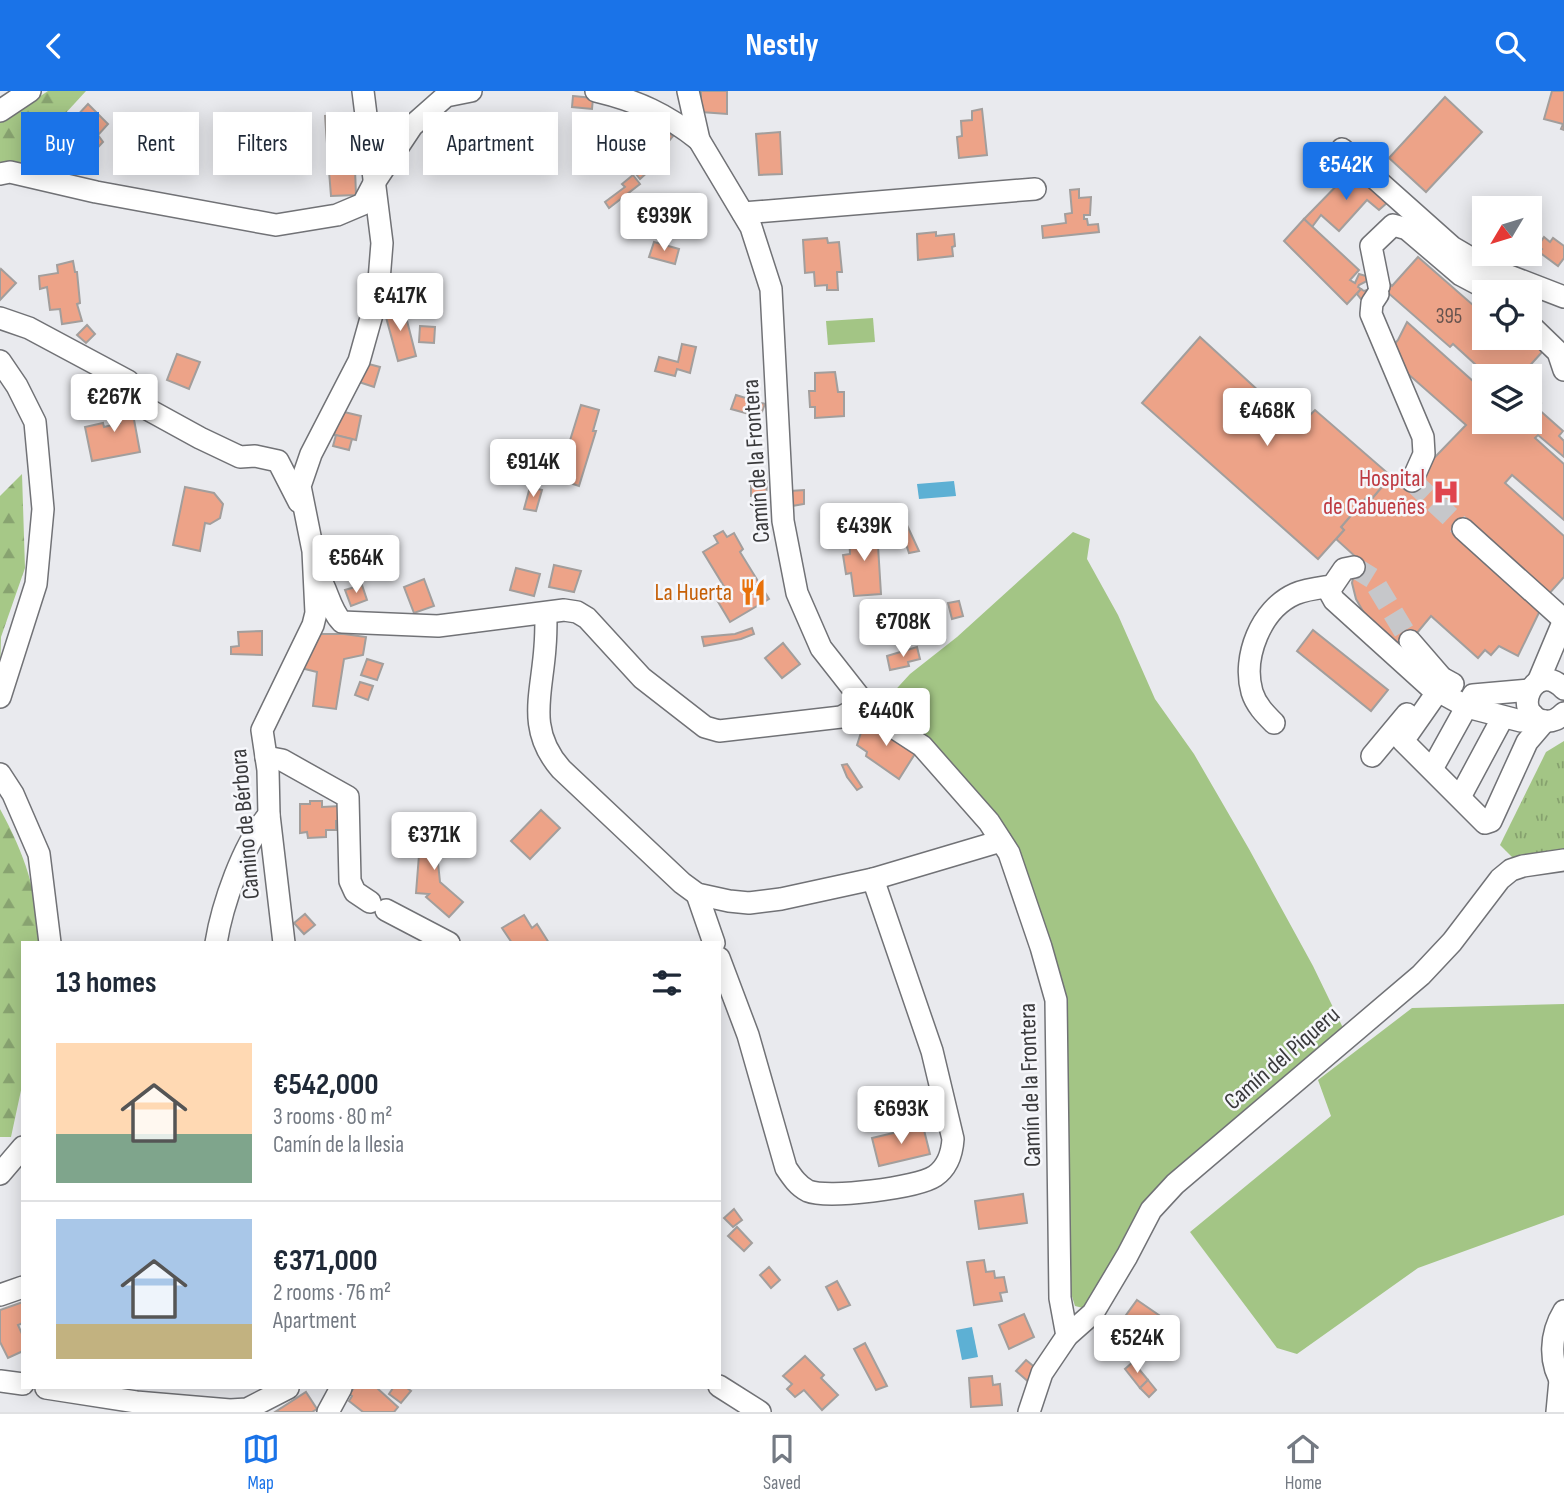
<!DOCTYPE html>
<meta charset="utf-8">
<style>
:root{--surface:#fff;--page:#f6f6f7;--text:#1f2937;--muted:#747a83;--line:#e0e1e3;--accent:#1a73e8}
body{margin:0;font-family:"Sofia Sans Condensed",sans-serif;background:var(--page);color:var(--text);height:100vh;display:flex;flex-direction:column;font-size:26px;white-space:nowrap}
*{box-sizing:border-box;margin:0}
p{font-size:23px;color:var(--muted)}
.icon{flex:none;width:38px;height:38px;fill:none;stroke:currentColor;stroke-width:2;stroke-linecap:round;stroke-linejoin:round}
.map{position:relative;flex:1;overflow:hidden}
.panel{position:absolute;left:21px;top:850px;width:700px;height:448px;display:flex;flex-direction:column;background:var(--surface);border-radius:0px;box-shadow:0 4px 18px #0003}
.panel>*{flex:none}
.guide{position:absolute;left:21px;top:21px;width:700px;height:63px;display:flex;gap:14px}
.needle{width:46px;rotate:232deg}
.buttons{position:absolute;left:1472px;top:105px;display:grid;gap:14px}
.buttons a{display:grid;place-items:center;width:70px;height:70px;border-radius:0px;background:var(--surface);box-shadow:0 4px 18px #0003;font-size:35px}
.price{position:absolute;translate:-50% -60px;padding:0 16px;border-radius:7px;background:#fff;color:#222;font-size:23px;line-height:46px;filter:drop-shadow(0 2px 4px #0008)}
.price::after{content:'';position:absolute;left:50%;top:42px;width:21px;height:16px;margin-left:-10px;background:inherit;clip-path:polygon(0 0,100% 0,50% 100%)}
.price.on{background:var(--accent);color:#fff}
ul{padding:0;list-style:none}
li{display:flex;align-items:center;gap:21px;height:175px;padding:0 35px}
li+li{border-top:2px solid var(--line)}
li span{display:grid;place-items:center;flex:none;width:196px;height:140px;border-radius:0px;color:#555}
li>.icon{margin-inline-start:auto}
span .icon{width:84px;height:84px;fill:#fffc;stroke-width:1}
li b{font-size:30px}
h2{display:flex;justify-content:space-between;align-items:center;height:84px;padding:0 35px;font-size:30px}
.chip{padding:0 24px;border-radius:0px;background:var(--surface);box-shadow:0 4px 18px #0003;font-size:24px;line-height:63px}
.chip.on{background:var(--accent);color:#fff}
header{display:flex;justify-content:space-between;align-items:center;height:91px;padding:0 35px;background:var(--accent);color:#fff;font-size:32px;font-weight:700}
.dock{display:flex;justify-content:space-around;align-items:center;height:98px;border-top:2px solid var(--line);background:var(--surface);font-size:19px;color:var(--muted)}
.dock a{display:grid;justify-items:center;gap:4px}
.dock .on{color:var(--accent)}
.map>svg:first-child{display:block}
</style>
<header><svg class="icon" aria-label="back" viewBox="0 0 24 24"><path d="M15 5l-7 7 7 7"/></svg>Nestly<svg class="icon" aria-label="search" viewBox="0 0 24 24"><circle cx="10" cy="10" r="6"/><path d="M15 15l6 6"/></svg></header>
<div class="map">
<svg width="1564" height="1321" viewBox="0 0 1564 1321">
<defs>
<pattern id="forest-firs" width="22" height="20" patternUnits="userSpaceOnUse" patternTransform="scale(1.75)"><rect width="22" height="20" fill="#a6c887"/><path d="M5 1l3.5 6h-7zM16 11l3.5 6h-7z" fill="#88a370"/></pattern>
<pattern id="park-tufts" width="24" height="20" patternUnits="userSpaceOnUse" patternTransform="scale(1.75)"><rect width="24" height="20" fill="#a3c585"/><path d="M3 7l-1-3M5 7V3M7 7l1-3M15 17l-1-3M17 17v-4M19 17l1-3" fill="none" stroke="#86a16e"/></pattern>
</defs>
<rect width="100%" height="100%" fill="#e9eaee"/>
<g fill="#a3c585">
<path d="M873 227 875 251 828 254 826 230Z"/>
<path d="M1073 441 1090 448 1087 468 1118 524 1155 608 1194 663 1249 758 1313 875 1345 941 1304 971 1165 1088 1129 1136 1087 1218 1075 1215 1069 1196 1065 951 1058 879 1022 772 878 618 910 583 957 546Z"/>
<path d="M1564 913V1124L1418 1177 1297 1263 1277 1257 1190 1141 1331 1025 1318 989 1412 917Z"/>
</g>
<g fill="url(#forest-firs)">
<path d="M48 0H86L20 72 0 75V32Z"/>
<path d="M22 383 25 477 1 546 0 585V405Z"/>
<path d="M0 718C25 764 37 800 40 852H23V990L11 1046H0Z"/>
</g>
<path fill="url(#park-tufts)" d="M1564 650V764L1515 769 1500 754 1546 661Z"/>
<g fill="#5db0d4">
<path d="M954 390 956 405 919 408 917 393Z"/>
<path d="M972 1236 978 1266 962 1269 956 1239Z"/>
</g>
<g fill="#eda388" stroke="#a29e9c" stroke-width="2">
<path d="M701 0H727V23L701 21Z"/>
<path d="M1552 0H1564V39L1561 38 1563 33 1544 28Z"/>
<path d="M573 5 593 7 592 18 572 16Z"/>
<path d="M1445 6 1482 41 1426 101 1389 67Z"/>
<path d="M88 13 108 33 98 44 103 51 89 66 62 41Z"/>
<path d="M982 18 987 64 959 67 957 46 962 45 961 30 972 29V20Z"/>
<path d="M351 23 355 78 329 80 325 25Z"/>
<path d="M606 27 628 41 613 64 591 50Z"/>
<path d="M646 27 673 45 658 64 646 56 642 60 634 54 637 50 633 47Z"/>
<path d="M780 41 782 83 759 84 756 43Z"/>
<path d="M641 69 650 79 640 88 632 78Z"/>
<path d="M355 78 356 104 331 105 329 80Z"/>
<path d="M1352 79 1388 111 1379 119 1367 109 1339 140 1321 124 1312 136 1304 128Z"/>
<path d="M633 84 640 93 609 117 605 111 625 96 622 93Z"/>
<path d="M1079 98V107L1091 106 1090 124H1084V128H1087L1088 134 1098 133 1099 141 1043 147 1042 135 1066 132 1065 123 1072 122 1070 99Z"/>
<path d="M660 108 684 116 680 126 686 131 682 143 652 133Z"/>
<path d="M1304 128 1359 179 1350 189 1355 192 1359 183 1366 185 1367 190 1359 194 1358 196 1361 198 1347 213 1284 150Z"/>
<path d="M936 141V145L954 143 955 155 952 156 953 165 918 169 917 143Z"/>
<path d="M1544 146 1550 151 1553 147 1564 155V167L1558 175 1539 161 1542 158 1538 155Z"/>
<path d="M827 147 828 152 839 151 842 181H837L838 199H827V194L815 195 814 181 805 182 803 149Z"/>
<path d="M654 151 679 158 675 173 649 166Z"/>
<path d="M1418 166 1482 222 1484 220V247H1529L1543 260 1524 281 1529 285H1488L1453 253 1450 256 1386 200 1361 208 1357 203 1361 198 1364 200 1389 192 1392 195Z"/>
<path d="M73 170 75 181H77L80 212 77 213 82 230 62 233 60 218 50 219 47 196 40 198 39 185 58 182 57 174Z"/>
<path d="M1 178 16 192 0 209V180Z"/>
<path d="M413 195 435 196 434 219 411 217Z"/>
<path d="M403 214 416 265 398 270 384 219Z"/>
<path d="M1407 231 1484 300V331H1530V301L1541 312 1537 317 1563 340 1559 345 1564 350V366L1538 344 1535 347 1564 373V429L1512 384 1505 392 1564 445V486L1547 505 1518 565 1499 555 1491 564 1485 559 1478 567 1431 525 1402 560 1364 522 1356 508 1352 492 1357 467 1336 448 1344 439 1341 436 1366 407 1370 410 1391 385 1407 395 1466 334 1399 275 1392 256 1398 249Z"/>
<path d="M87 234 95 243 86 252 77 244Z"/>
<path d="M420 235 435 236 434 252 419 251Z"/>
<path d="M1200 246 1298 336 1315 319 1391 385 1370 410 1366 407 1341 436 1344 439 1318 468 1142 312Z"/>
<path d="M682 253 696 256 690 282 677 278 675 285 655 280 659 266 678 271Z"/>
<path d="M177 263 200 271 189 298 167 289Z"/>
<path d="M361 271 380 276 374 296 356 290Z"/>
<path d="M835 281 838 301H844V325L815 327V316H810L809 300H815V282Z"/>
<path d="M736 304 765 313 760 326 731 318Z"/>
<path d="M130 307 140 361 92 370 85 336 103 332 104 336 120 332 118 325 113 326 110 311Z"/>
<path d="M581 314 599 319 593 340H596L579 395 558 388Z"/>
<path d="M340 320 361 325 356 349 334 344Z"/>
<path d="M336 344 352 348 349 359 333 355Z"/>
<path d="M751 390H767L766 406 751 405Z"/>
<path d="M185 396 214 402 223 413 220 427 210 433 205 432 200 460 173 454Z"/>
<path d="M530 396 542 399 536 420 524 418Z"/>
<path d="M804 399V413L792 415 790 400Z"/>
<path d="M906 432 919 460 909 462 905 450 893 453 889 436Z"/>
<path d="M877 439 881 503 854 505 851 482 846 483 843 464 850 463 849 442Z"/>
<path d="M723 440 727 446 734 442 743 458 740 461 769 508 730 531 717 509 728 502 703 461 718 452 714 445Z"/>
<path d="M554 474 581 480 574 501 549 496Z"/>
<path d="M516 477 540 483 534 505 510 499Z"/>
<path d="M424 488 434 515 414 522 404 496Z"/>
<path d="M362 494 367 509 351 515 345 499Z"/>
<path d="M959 510 963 525 952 528 948 512Z"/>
<path d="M752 537 754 543 741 548 704 555 702 546 735 543Z"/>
<path d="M1313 539 1388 599 1371 620 1297 560Z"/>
<path d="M262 540V564L231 563V556L239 555 238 541Z"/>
<path d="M317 543H344L366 546 363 564 344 568 336 618 313 615 317 581 301 577Z"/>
<path d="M783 552 800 573 782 587 765 567Z"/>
<path d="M917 556 920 568 908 571 909 575 890 579 887 565Z"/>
<path d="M367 568 383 573 377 589 361 584Z"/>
<path d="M360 591 373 595 368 609 355 604Z"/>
<path d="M866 626 918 658 899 688 866 665 867 661 857 654Z"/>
<path d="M847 673 862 696 857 699 847 686 842 674Z"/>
<path d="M310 710H322V716L340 715V730H336V739H326V746L308 747 307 741 300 742V713H310Z"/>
<path d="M541 719 560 737 530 768 511 750Z"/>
<path d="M450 743 451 760 437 762 440 791 463 811 449 826 426 806 429 803 416 802 419 764 414 765 413 747Z"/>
<path d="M305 823 315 834 304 843 294 832Z"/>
<path d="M524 824 532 837 537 833 549 852H512L502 837Z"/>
<path d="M923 1035 930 1063 879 1075 872 1047Z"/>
<path d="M1023 1103 1027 1132 979 1138 975 1110Z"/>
<path d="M734 1118 742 1129 733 1136 724 1127Z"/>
<path d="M737 1136 752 1152 744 1160 728 1145Z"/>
<path d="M984 1169 986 1181 994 1180 995 1187 1004 1186 1007 1201 1000 1202 1002 1210 974 1214 967 1171Z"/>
<path d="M769 1176 780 1189 771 1197 760 1184Z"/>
<path d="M837 1190 850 1214 838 1219 826 1196Z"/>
<path d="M1137 1209 1166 1229 1150 1251 1121 1231Z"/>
<path d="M23 1211V1232L18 1234 23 1245V1260L8 1267 0 1251V1219Z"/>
<path d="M1024 1223 1034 1246 1009 1258 999 1234Z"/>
<path d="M865 1252 887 1295 876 1299 854 1258Z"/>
<path d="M805 1265 824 1284 821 1287 838 1304 822 1319 804 1299 795 1306 787 1298 792 1293 783 1285Z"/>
<path d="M1026 1269 1037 1278 1031 1293 1016 1280Z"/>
<path d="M1133 1271 1148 1289 1140 1297 1125 1278Z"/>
<path d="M992 1285 993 1294 1000 1293 1002 1314 971 1316 969 1287Z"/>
<path d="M1148 1289 1156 1299 1149 1306 1140 1297Z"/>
<path d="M354 1297H377L398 1316 394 1321H363L349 1310 352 1305 349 1303Z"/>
<path d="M393 1297H407L411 1300 401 1312 389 1303Z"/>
<path d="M306 1301 317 1318 312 1321H275Z"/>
</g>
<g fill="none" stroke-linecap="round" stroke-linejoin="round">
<g stroke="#c6c7ca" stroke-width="21" stroke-dasharray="21 10" stroke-linecap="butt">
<path d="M1412 390 1463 438"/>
<path d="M1354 476 1372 487 1410 550"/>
</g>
<defs>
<g id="minor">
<path d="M596 0C638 10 666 23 699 49"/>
<path d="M688 0 699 49 751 136 771 198 783 430 797 502 821 557 865 613 879 627 922 655 989 731 1009 762 1041 856 1056 909 1060 1207 1067 1245"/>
<path d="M0 20 30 0"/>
<path d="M1342 58 1452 156 1486 176 1564 206"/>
<path d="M0 83 10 81 96 101 276 134 337 124 363 113 374 92 412 35 446 5 471 0"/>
<path d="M743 122 1035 98"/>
<path d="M1379 195 1371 155 1393 134 1407 138 1461 184 1493 201"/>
<path d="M1378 203 1372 212 1371 223 1423 346 1424 363 1412 390"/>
<path d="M0 227 29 237 128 290 149 319 200 347 240 366 255 365 278 370 299 411"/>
<path d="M1530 234 1558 261 1564 279"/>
<path d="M0 270 17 295 35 331 43 418 36 493 0 606"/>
<path d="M1463 438 1564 529"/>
<path d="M1354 476 1344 478 1329 500 1334 509 1429 595 1467 616 1521 630 1533 624"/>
<path d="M319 486C328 500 330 519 342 531L438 535 564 519 577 521 587 527 642 587 705 636 719 640 841 626 865 613"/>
<path d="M546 523C546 534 546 545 545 556 542 603 526 638 561 678L682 792 697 803 729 810 749 812 781 808 873 788 1001 750"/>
<path d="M1410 550 1442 587 1453 593"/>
<path d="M1442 587 1438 600 1403 650 1485 732 1491 730 1527 651 1545 630"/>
<path d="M1538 591 1564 529"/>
<path d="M1564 598C1534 567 1510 624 1544 630 1553 631 1558 628 1564 622"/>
<path d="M1274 632C1265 623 1256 614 1252 601 1242 566 1261 518 1295 503 1307 498 1319 497 1332 495"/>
<path d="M1372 665 1407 623"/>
<path d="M266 666 282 669 348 706 350 790 355 801 370 811"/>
<path d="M1432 678 1473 604 1530 599"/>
<path d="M0 683 13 703 39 763 50 852"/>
<path d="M1460 706 1503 626"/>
<path d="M697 803 714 852"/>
<path d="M386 819 449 852"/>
<path d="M216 852C222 815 243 752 269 724"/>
<path d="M284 852 269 724 268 679 262 639 313 534 316 522 313 460 300 395 311 363 359 270 378 202 382 152 363 0"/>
<path d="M719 867 748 944 786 1077C792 1086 798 1095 808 1100 828 1108 917 1097 935 1085 948 1076 952 1063 953 1048L932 960 873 788"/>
<path d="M0 1083 23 1056"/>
<path d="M0 1204 23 1196"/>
<path d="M1564 1220C1550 1243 1548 1272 1564 1295"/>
<path d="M0 1290 23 1293"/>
<path d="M719 1295 760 1321"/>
<path d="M46 1297 136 1311 230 1319 247 1318 288 1297"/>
<path d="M328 1321 341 1297"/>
<path d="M1029 1321 1042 1282 1067 1245 1093 1222 1127 1165 1151 1119 1175 1093 1421 884 1452 851 1500 788 1511 779 1523 775 1564 769"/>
<path d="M1557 1321 1560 1289"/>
</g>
</defs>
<use href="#minor" stroke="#717276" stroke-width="24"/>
<use href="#minor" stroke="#fff" stroke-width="21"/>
</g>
<defs>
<symbol id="hospital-bare" viewBox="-9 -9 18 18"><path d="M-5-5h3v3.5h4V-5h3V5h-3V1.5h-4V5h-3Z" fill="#e0444e" stroke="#f6f7fb" stroke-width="2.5" paint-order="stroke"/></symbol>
<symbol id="restaurant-bare" viewBox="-9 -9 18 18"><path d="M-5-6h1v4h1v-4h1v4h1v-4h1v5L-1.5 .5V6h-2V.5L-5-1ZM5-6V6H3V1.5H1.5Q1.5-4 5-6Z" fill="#e8710a" stroke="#f6f7fb" stroke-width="2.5" paint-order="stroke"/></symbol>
</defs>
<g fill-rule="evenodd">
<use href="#hospital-bare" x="1427" y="382" width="38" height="38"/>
<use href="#restaurant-bare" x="734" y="482" width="38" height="38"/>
</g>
<g text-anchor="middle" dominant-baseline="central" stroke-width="5" stroke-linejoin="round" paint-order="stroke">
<g font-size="21" fill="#67544f">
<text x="1449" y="225">395</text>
</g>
<g font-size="24" fill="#3a3a3c" stroke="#f6f7fb">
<text transform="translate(756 370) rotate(-94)">Camín de la Frontera</text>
<text transform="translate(245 733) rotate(-95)">Camino de Bérbora</text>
<text transform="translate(1282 967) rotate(-41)">Camín del Piqueru</text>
<text transform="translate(1030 994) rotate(-92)">Camín de la Frontera</text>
</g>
<g font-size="24" fill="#be3a42" stroke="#f6f7fb" text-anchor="end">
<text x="1425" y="387">Hospital<tspan x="1425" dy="28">de Cabueñes</tspan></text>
</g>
<g font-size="24" fill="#c56008" stroke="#f6f7fb" text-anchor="end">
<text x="732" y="501">La Huerta</text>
</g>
</g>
</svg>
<div class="buttons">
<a><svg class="needle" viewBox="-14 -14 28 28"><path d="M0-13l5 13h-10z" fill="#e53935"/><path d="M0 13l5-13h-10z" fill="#747a83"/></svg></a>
<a><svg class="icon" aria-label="locate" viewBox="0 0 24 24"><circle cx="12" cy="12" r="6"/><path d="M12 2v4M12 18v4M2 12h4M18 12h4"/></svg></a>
<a><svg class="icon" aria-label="layers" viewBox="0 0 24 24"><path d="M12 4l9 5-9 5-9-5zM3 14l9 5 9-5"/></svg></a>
</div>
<b class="price on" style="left:1346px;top:111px">€542K</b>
<b class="price" style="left:664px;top:162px">€939K</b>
<b class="price" style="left:400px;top:242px">€417K</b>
<b class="price" style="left:114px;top:343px">€267K</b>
<b class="price" style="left:1267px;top:357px">€468K</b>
<b class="price" style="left:533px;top:408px">€914K</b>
<b class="price" style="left:864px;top:472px">€439K</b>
<b class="price" style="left:356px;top:504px">€564K</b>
<b class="price" style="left:903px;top:568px">€708K</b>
<b class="price" style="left:886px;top:657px">€440K</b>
<b class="price" style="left:434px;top:781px">€371K</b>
<b class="price" style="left:901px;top:1055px">€693K</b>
<b class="price" style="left:1137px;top:1284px">€524K</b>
<div class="guide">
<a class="chip on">Buy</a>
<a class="chip">Rent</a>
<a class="chip">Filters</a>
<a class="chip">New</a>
<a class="chip">Apartment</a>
<a class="chip">House</a>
</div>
<section class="panel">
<h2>13 homes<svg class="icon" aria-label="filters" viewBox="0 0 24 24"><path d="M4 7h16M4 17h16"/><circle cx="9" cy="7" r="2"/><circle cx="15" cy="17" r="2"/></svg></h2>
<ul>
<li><span style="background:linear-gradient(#ffd9b3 65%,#7fa58c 0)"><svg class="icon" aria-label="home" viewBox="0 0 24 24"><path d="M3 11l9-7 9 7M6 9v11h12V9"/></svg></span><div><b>€542,000</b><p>3 rooms · 80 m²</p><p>Camín de la Ilesia</p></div></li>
<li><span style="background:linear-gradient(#a9c7e8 75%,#c2b280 0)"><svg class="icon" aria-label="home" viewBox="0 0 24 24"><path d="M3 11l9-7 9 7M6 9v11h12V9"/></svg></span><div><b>€371,000</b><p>2 rooms · 76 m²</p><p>Apartment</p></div></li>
</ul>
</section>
</div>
<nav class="dock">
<a class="on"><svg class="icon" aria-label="map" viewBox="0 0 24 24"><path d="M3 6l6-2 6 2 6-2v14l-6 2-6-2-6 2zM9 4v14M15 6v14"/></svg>Map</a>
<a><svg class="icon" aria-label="saved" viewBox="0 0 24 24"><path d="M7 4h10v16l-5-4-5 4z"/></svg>Saved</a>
<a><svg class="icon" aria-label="home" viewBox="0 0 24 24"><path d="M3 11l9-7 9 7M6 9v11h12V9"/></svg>Home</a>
</nav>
